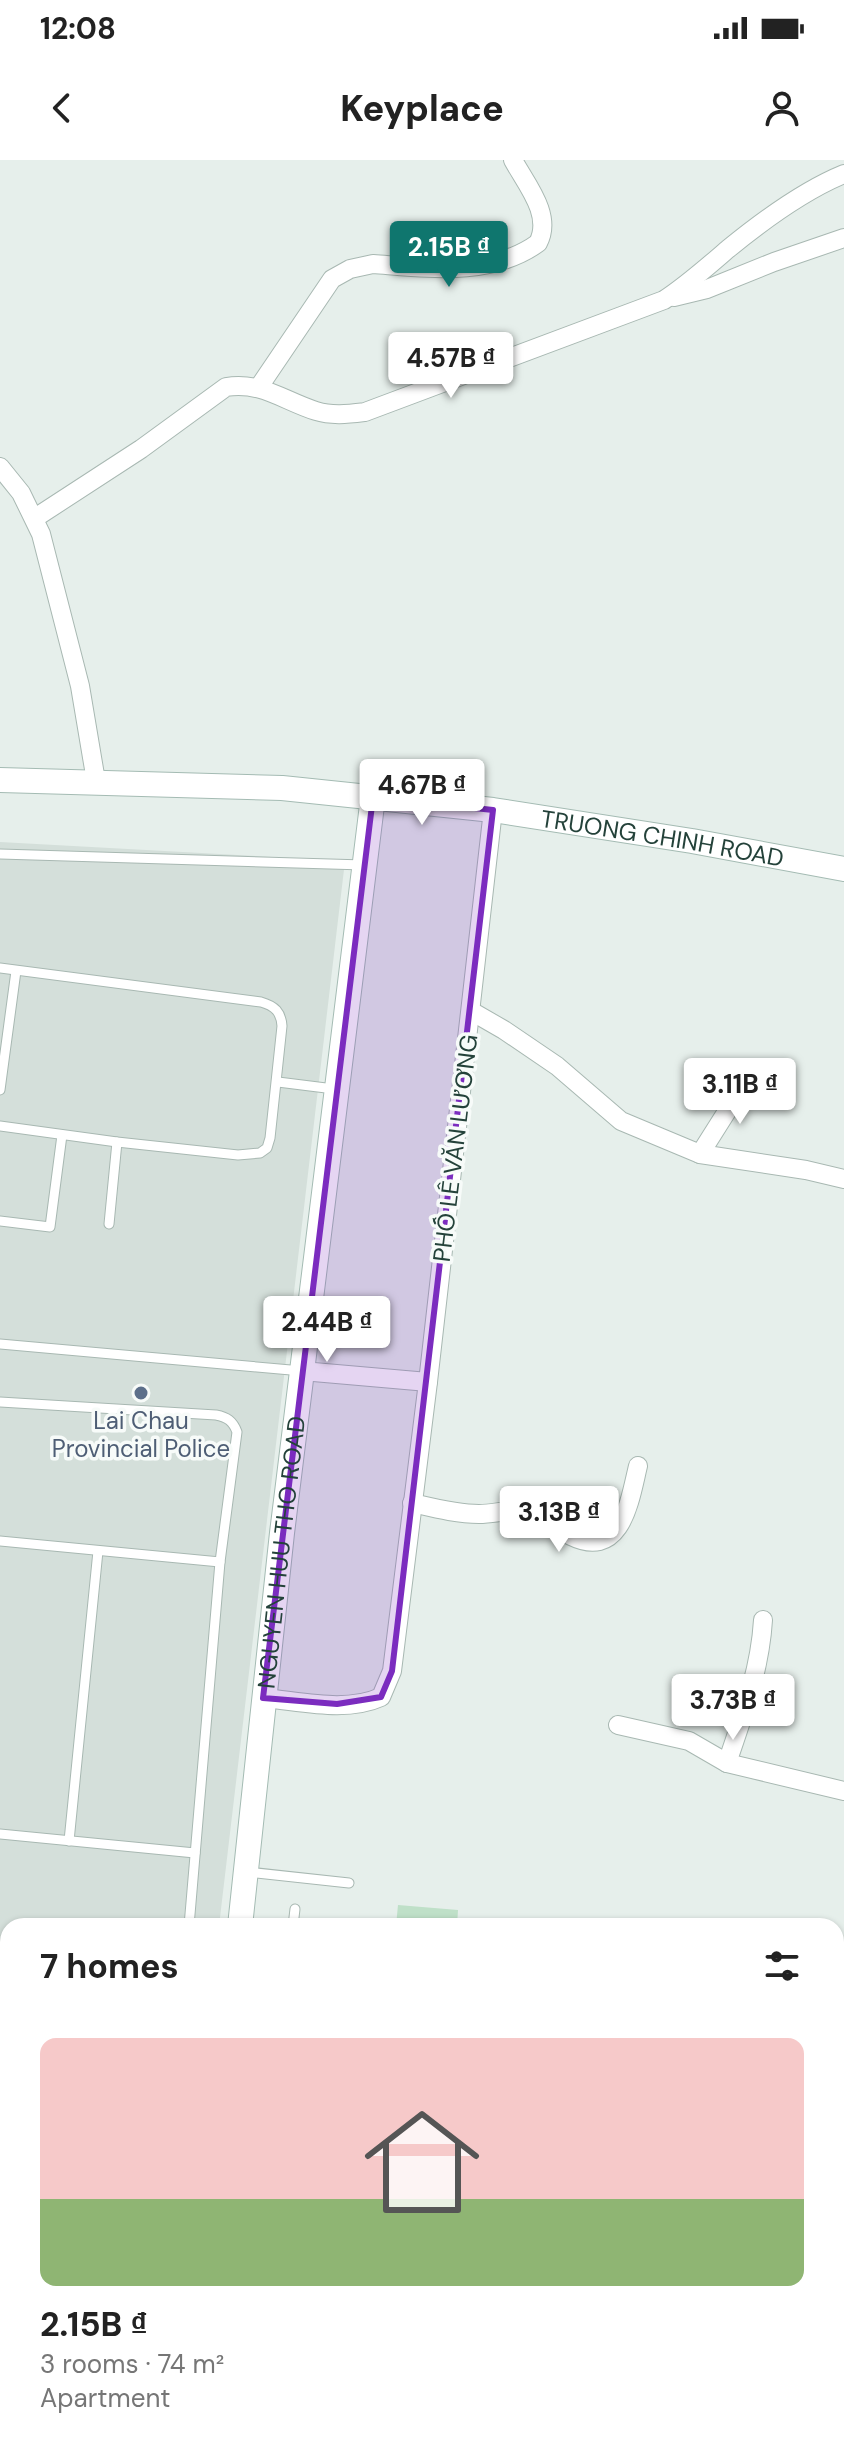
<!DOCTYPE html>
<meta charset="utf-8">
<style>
:root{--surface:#fff;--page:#f2f2f2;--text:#222;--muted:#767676;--accent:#0f766e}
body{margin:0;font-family:"DM Sans",sans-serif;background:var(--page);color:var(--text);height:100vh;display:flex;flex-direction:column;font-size:30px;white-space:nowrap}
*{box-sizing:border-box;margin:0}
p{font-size:26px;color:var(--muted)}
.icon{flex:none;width:44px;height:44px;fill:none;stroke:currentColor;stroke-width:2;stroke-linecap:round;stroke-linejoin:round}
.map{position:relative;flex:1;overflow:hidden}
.sheet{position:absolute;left:0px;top:1758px;width:844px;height:536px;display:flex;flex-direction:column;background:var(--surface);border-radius:24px 24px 0 0;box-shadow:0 2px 6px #0004}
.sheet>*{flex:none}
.price{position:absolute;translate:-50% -68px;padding:0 18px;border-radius:8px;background:#fff;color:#222;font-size:26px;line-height:52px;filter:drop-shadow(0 2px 4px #0008)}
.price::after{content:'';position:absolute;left:50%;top:48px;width:24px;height:18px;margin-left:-12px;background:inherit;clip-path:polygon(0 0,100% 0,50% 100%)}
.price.active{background:var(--accent);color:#fff}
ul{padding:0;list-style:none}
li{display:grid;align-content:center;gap:16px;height:424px;padding:0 40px}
li span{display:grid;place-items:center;height:248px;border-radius:16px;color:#555}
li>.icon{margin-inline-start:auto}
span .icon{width:144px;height:144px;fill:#fffc;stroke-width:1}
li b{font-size:34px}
h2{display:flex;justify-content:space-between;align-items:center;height:96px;padding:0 40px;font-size:34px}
.status{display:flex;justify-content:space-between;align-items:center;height:56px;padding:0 40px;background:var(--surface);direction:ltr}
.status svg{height:22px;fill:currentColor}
header{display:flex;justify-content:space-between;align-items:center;height:104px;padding:0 40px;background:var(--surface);font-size:36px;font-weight:800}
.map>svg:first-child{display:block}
</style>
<div class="status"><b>12:08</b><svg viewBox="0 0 49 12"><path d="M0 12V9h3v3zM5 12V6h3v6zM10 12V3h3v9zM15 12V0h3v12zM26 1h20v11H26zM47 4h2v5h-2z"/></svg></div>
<header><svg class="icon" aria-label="back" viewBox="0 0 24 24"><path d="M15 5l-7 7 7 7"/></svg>Keyplace<svg class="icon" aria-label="person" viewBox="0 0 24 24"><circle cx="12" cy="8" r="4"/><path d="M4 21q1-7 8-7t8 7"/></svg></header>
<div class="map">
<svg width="844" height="2294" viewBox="0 0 844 2294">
<rect width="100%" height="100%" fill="#e6efeb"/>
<g fill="#d4dfda">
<path d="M0 682 345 701 219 1766H8V1831L0 1830Z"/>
<path d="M836 2146 844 2148V2294H735L736 2286H836Z"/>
</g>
<g fill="#bfe0c8">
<path d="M398 1745 458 1750 457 1766H396Z"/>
<path d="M0 1890 8 1891V2126L0 2124Z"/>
<path d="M0 2154 8 2155V2286H154L153 2294H0Z"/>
<path d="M255 2286H524V2294H253Z"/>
<path d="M654 2286H716L714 2294H691Z"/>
</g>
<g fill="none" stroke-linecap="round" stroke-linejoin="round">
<defs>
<g id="lane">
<path d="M0 694 364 705"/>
<path d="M0 808 261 842C275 846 281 852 282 866L270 978 267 988 260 993 238 995 117 982 0 966"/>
<path d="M278 922 334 929"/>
<path d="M0 930 16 811"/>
<path d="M0 1061 50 1067 62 975"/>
<path d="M109 1064 117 982"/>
<path d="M0 1184 302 1211"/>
<path d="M0 1242 216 1255C227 1257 233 1261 237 1272L220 1402 189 1766"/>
<path d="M0 1381 220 1402"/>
<path d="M0 1674 195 1693"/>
<path d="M69 1681 98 1391"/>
<path d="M248 1712 349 1723"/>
<path d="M293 1766 295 1749"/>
<path d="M384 1766V1765"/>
<path d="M0 1803 8 1804"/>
<path d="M836 2271 844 2273"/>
</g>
<g id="street">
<path d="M674 137 707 129 774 102 844 78"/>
<path d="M259 227 332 119 350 109 373 104C428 108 491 117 538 83 553 55 526 24 513 0"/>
<path d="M0 307 21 333 41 374 80 526 96 621"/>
<path d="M35 358 141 289 226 227C261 221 284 241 316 251 332 256 348 254 365 252L664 140C687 125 707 107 728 89 761 62 805 30 844 14"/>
<path d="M471 851 504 870 557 906 621 961 700 994 806 1010 844 1019"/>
<path d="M700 994 748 918"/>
<path d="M302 1211 428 1222"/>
<path d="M412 1343C434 1348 457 1354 479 1354 496 1354 511 1348 528 1352 544 1356 557 1369 571 1376 622 1401 630 1339 638 1306"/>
<path d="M263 1538C300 1541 346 1553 381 1537L392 1511 428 1222 493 650"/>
<path d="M618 1565 689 1581 727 1603 844 1631"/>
<path d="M727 1603C743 1556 760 1510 763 1460"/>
<path d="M0 1865 8 1866"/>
<path d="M836 1954 844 1943"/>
<path d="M836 2000 844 2001"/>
<path d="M836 2125 844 2127"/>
<path d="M546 2294V2286"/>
<path d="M729 2294 730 2286"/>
</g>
<g id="secondary">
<path id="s1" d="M0 620 282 628 493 650 692 681 844 709"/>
<path id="s2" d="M240 1766 282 1373 373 637"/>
<path d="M186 2294 187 2286"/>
</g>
</defs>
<use href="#lane" stroke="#a8b8b2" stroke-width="11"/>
<use href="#street" stroke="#a8b8b2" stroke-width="20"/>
<use href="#secondary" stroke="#a4bbb3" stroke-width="26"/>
<path stroke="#86b3a5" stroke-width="3" stroke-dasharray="4 6" stroke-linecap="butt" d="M0 2141 8 2142"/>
<use href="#lane" stroke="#fff" stroke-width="9"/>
<use href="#street" stroke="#fff" stroke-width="18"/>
<use href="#secondary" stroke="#fff" stroke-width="24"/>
</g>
<path fill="#7b2cbf" fill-opacity="0.2" stroke="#7b2cbf" stroke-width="6" stroke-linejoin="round" d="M373 637 493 650 392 1511 381 1537 337 1544 263 1538Z"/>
<circle fill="#5c6f8a" stroke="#f7fbf9" stroke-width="3" cx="141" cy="1233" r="8"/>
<g text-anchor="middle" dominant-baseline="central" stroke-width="7" stroke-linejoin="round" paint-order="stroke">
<g font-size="24" fill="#24423a" stroke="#f7fbf9">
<text stroke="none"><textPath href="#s1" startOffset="666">TRUONG CHINH ROAD</textPath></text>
<text transform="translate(455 988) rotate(-83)">PHỐ LÊ VĂN LƯƠNG</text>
<text stroke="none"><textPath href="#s2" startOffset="376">NGUYEN HUU THO ROAD</textPath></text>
</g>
<g font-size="24" fill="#4e5e75" stroke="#f7fbf9">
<text x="141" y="1260">Lai Chau<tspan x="141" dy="28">Provincial Police</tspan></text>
</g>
</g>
</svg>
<b class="price active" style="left:449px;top:129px">2.15B ₫</b>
<b class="price" style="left:451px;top:240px">4.57B ₫</b>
<b class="price" style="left:422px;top:667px">4.67B ₫</b>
<b class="price" style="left:740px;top:966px">3.11B ₫</b>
<b class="price" style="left:327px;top:1204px">2.44B ₫</b>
<b class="price" style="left:559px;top:1394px">3.13B ₫</b>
<b class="price" style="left:733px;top:1582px">3.73B ₫</b>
<section class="sheet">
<h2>7 homes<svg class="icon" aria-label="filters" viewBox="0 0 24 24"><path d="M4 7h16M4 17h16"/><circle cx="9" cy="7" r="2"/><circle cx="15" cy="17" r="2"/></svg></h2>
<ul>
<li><span style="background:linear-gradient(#f6c9c9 65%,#8fb573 0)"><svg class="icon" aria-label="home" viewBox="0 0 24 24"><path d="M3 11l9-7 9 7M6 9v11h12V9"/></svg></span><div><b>2.15B ₫</b><p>3 rooms · 74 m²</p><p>Apartment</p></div></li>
</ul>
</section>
</div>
